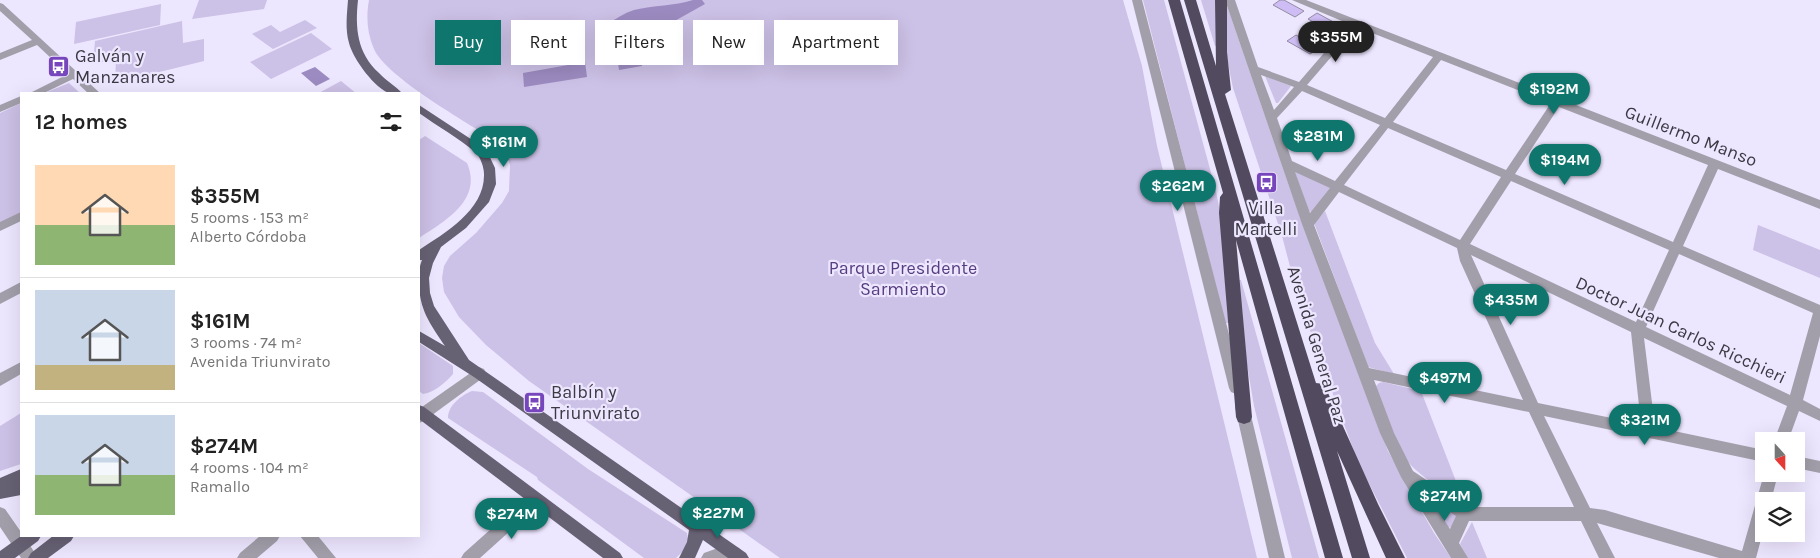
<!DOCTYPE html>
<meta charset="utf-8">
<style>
:root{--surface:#fff;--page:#f2f2f2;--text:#222;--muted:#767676;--line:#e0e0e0;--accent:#0f766e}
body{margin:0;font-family:Karla,sans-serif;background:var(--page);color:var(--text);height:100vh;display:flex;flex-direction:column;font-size:19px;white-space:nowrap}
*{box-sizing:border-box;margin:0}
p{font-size:16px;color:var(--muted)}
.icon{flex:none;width:28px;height:28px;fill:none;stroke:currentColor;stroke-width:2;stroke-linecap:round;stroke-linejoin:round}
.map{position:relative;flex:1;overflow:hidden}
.side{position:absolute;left:20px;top:92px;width:400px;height:445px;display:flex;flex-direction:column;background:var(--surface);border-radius:0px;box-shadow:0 5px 20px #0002}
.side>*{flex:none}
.top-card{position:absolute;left:435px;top:20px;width:475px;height:45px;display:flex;gap:10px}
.needle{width:32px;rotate:159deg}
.fabs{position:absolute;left:1755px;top:432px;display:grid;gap:10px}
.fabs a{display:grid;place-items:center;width:50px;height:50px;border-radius:0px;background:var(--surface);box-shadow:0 5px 20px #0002;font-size:25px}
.price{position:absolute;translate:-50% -42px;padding:0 11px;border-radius:18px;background:var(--accent);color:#fff;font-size:16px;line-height:32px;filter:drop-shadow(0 1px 2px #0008)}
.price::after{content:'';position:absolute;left:50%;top:30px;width:15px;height:11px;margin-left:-8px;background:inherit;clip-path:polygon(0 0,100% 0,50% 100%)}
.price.on{background:#222;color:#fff}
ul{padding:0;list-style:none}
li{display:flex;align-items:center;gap:15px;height:125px;padding:0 15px}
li+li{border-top:1px solid var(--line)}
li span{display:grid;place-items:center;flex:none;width:140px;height:100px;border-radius:0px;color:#555}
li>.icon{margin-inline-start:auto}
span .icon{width:60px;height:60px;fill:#fffc;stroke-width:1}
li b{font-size:21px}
h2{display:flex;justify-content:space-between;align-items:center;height:60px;padding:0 15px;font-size:21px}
.tag{padding:0 18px;border-radius:0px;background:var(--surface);box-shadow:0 5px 20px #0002;font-size:18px;line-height:45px}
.tag.on{background:var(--accent);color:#fff}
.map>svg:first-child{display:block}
</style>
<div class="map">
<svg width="1820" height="558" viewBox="0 0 1820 558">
<rect width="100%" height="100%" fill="#ede6ff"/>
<g fill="#ccc1e6">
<path d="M199 0H267L264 9 192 19Z"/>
<path d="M369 0H1123L1142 66 1157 146 1257 558H780L529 381 486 345 459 317 444 292 442 278 444 266 450 256 476 233 502 203 509 191 510 165 504 149 496 141C468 123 386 77 374 49 367 33 366 17 369 0Z"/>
<path d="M1143 0H1164L1216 191 1220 212 1229 323H1225Z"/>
<path d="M1201 0H1217V46H1215Z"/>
<path d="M1225 0 1289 186 1388 451 1434 533 1451 558H1407L1358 462 1314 343 1292 274 1282 236 1233 88 1226 54Z"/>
<path d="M161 4 160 25 74 44 76 22Z"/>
<path d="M305 20 317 28 273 49 252 34 271 25 280 32Z"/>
<path d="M182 21 183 43 204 39V61L115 83 116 59 93 64 95 41Z"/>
<path d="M311 33 332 49 271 79 250 62Z"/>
<path d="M1265 76 1291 86 1278 103H1276Z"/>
<path d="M341 81 357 94H317Z"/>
<path d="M69 83 81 94H42Z"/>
<path d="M21 103V214L0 224V113Z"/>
<path d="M425 136 467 163C483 200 445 221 419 238V140Z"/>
<path d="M1294 170 1333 187 1312 212 1308 211Z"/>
<path d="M1325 211 1375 343 1394 374 1368 367 1314 223Z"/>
<path d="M1758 225 1820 250V278L1753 250Z"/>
<path d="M1239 280H1241L1319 558H1292L1254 406 1245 353Z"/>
<path d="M419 343 453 366V374C446 382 435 392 423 394L419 391Z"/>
<path d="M1383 382 1421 391 1466 507C1450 495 1431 484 1416 470 1393 450 1386 415 1375 387L1379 383Z"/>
<path d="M472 391 483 392 588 469 687 533 689 545 676 558H644L538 480 537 477 448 418C448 405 462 395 472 391Z"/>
<path d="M21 413V464L0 471V426Z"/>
<path d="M1425 491 1458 515 1452 528 1448 527Z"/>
<path d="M1472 522 1487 558H1467L1460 544Z"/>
</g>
<g fill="#9c8bc0">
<path d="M693 0H702L705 4 671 23 659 26 645 25 630 32 612 21C619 17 627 12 634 10 654 5 674 6 693 0Z"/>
<path d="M639 52 642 66 619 70 617 56Z"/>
<path d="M585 62 587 77 524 87 523 73Z"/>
<path d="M315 67 330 79 316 86 301 73Z"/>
</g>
<g fill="#cebdf4" stroke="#938ca3">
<path d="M1280 0H1284L1304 11 1295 17 1273 5Z"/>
<path d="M1317 13 1339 25 1330 31 1308 19Z"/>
<path d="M1296 35 1320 48 1310 54 1287 41Z"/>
</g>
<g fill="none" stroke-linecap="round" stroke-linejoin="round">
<g fill="#a29faa" fill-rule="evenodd">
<path d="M1132 0H1142L1243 388 1241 392 1236 394 1231 392 1229 388Z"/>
<path d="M1225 0H1235L1258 67 1299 82 1349 24 1292 0H1306L1820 200V209L1718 169 1683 246 1820 305V336L1803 400 1820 409V421L1799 411 1788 441H1774L1787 406 1644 338 1655 427 1764 450V462L1544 416 1590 508 1605 510 1742 551 1764 474H1778L1771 501H1764V528L1756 558H1719L1597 523 1615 558H1599L1581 521H1469L1459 543 1468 558H1451L1401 477 1380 433 1302 224ZM1357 27 1433 57 1385 118 1307 85ZM1441 60 1551 103 1506 170 1393 122ZM1261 75 1294 87 1274 110ZM1302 91 1380 125 1335 181 1292 161 1277 118ZM1559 107 1708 165 1673 242 1515 174ZM1388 128 1501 177 1460 240 1344 185ZM1295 172 1330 188 1310 213ZM1511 181 1669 250 1636 322 1470 244ZM1339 192 1457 248 1460 261 1523 400 1369 368 1314 225ZM1679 254 1813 313 1790 395 1646 327ZM1471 255 1631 332 1641 424 1538 403ZM1374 380 1529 412 1574 507H1467L1413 471 1394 433ZM1430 498 1456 516 1450 529Z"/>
<path d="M0 3 3 4 101 94H89L73 79 42 94H28L68 74 37 45 0 60V53L32 40 0 11Z"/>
<path d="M21 96V103L0 112V105Z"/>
<path d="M21 212V221L0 231V222Z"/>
<path d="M21 282V293L0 304V293Z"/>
<path d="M21 362V374L0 386V373Z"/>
<path d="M479 367 484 369 486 373 484 377 424 421 419 423V409Z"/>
<path d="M1242 401 1247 403 1249 407 1285 558H1269L1235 407 1237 403Z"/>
<path d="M1796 456 1820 461V473L1796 468Z"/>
<path d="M535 492 540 494 542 499 540 504 480 558H461L464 553 530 494Z"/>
<path d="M0 507 5 509 21 532V536H24L38 558H21L0 527Z"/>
<path d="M260 536H280L277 541 257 558H237L240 553Z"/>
<path d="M300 536H318L336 558H318Z"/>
<path d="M734 546 739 548 742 553 740 558H701L704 553 718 548Z"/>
</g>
<g fill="#676174" fill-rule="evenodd">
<path d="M348 0H358C355 28 357 53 379 73 386 81 396 86 403 94 400 94 394 95 391 94 375 89 353 59 349 43 345 29 347 14 348 0Z"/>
<path d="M419 105 486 149 495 168 496 184 489 202 466 228 441 247 433 263 429 278 430 293 434 306 469 360 746 553 749 558H728L703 540 695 558H679L687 542 689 530 474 377 419 342V331L445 346C430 324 419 309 419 282 419 274 419 267 422 260H419V250C445 233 485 210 484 174 484 168 481 158 476 153 459 138 437 126 419 113Z"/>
<path d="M419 405 424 407 620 553 623 558H603L419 419Z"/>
<path d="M21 469V495L0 499V478Z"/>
<path d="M21 536H41L38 541 15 558H0V551Z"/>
<path d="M53 536H74L71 541 48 558H28L31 553Z"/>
</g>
<g fill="#524b60" fill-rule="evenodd">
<path d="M1168 0H1180L1343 558H1325L1236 240 1252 417 1250 422 1244 424 1238 422 1236 417 1219 213 1220 197 1223 193Z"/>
<path d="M1184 0H1196L1216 66 1215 0H1227V52L1231 90 1225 94 1316 383 1324 384 1378 504 1405 558H1386L1337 451 1370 558H1352Z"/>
</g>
</g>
<defs>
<symbol id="bus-square" viewBox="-11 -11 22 22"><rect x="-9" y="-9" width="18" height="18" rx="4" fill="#7746bd" stroke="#ede6ff"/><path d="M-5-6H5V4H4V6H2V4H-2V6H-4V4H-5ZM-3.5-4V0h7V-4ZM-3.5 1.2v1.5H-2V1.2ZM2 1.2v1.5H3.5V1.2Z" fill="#fff"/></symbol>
</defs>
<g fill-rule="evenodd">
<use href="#bus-square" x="46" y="54" width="25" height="25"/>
<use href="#bus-square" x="1254" y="170" width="25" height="25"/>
<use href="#bus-square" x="522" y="390" width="25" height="25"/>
</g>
<g text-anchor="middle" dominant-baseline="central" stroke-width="4.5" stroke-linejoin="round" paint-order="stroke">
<g font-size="18" fill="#3c3943" stroke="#ede6ff" text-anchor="start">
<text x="75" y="56">Galván y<tspan x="75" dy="21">Manzanares</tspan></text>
<text x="1266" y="208" text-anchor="middle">Villa<tspan x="1266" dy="21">Martelli</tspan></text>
<text x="551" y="392">Balbín y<tspan x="551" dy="21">Triunvirato</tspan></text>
</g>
<g font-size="18" fill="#3c3943" stroke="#ede6ff">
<text transform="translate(1691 136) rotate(21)">Guillermo Manso</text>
<text transform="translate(1681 330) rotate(25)">Doctor Juan Carlos Ricchieri</text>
<text transform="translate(1317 345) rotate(73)">Avenida General Paz</text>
</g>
<g font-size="18" fill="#563d80" stroke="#ede6ff">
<text x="903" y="268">Parque Presidente<tspan x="903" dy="21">Sarmiento</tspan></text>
</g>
</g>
</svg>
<div class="fabs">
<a><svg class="needle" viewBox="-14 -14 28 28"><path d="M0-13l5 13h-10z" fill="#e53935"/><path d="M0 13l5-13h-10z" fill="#767676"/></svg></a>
<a><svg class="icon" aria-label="layers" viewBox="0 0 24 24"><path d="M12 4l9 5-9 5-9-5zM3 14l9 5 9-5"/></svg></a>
</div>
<b class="price on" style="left:1336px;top:63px">$355M</b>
<b class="price" style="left:1554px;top:115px">$192M</b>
<b class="price" style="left:1318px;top:162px">$281M</b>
<b class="price" style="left:504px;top:168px">$161M</b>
<b class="price" style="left:1565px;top:186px">$194M</b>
<b class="price" style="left:1178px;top:212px">$262M</b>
<b class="price" style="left:1511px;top:326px">$435M</b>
<b class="price" style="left:1445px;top:404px">$497M</b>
<b class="price" style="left:1645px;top:446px">$321M</b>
<b class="price" style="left:1445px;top:522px">$274M</b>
<b class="price" style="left:718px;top:539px">$227M</b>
<b class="price" style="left:512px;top:540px">$274M</b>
<div class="top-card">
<a class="tag on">Buy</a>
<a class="tag">Rent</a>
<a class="tag">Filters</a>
<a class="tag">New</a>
<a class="tag">Apartment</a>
</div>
<section class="side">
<h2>12 homes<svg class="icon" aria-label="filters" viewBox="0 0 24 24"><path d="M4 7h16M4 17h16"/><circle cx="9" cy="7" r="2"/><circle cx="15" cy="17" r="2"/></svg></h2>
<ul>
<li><span style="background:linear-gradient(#ffd9b3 60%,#8fb573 0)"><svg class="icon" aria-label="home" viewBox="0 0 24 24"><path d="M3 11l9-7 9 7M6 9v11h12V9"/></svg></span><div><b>$355M</b><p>5 rooms · 153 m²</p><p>Alberto Córdoba</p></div></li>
<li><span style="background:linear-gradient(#c9d6e8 75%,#c2b280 0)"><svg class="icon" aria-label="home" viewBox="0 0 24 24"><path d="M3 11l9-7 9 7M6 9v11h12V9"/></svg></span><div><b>$161M</b><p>3 rooms · 74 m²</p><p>Avenida Triunvirato</p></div></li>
<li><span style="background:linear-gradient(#c9d6e8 60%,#8fb573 0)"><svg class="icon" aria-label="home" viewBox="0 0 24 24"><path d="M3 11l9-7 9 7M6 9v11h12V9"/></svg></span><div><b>$274M</b><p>4 rooms · 104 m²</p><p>Ramallo</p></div></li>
</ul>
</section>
</div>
